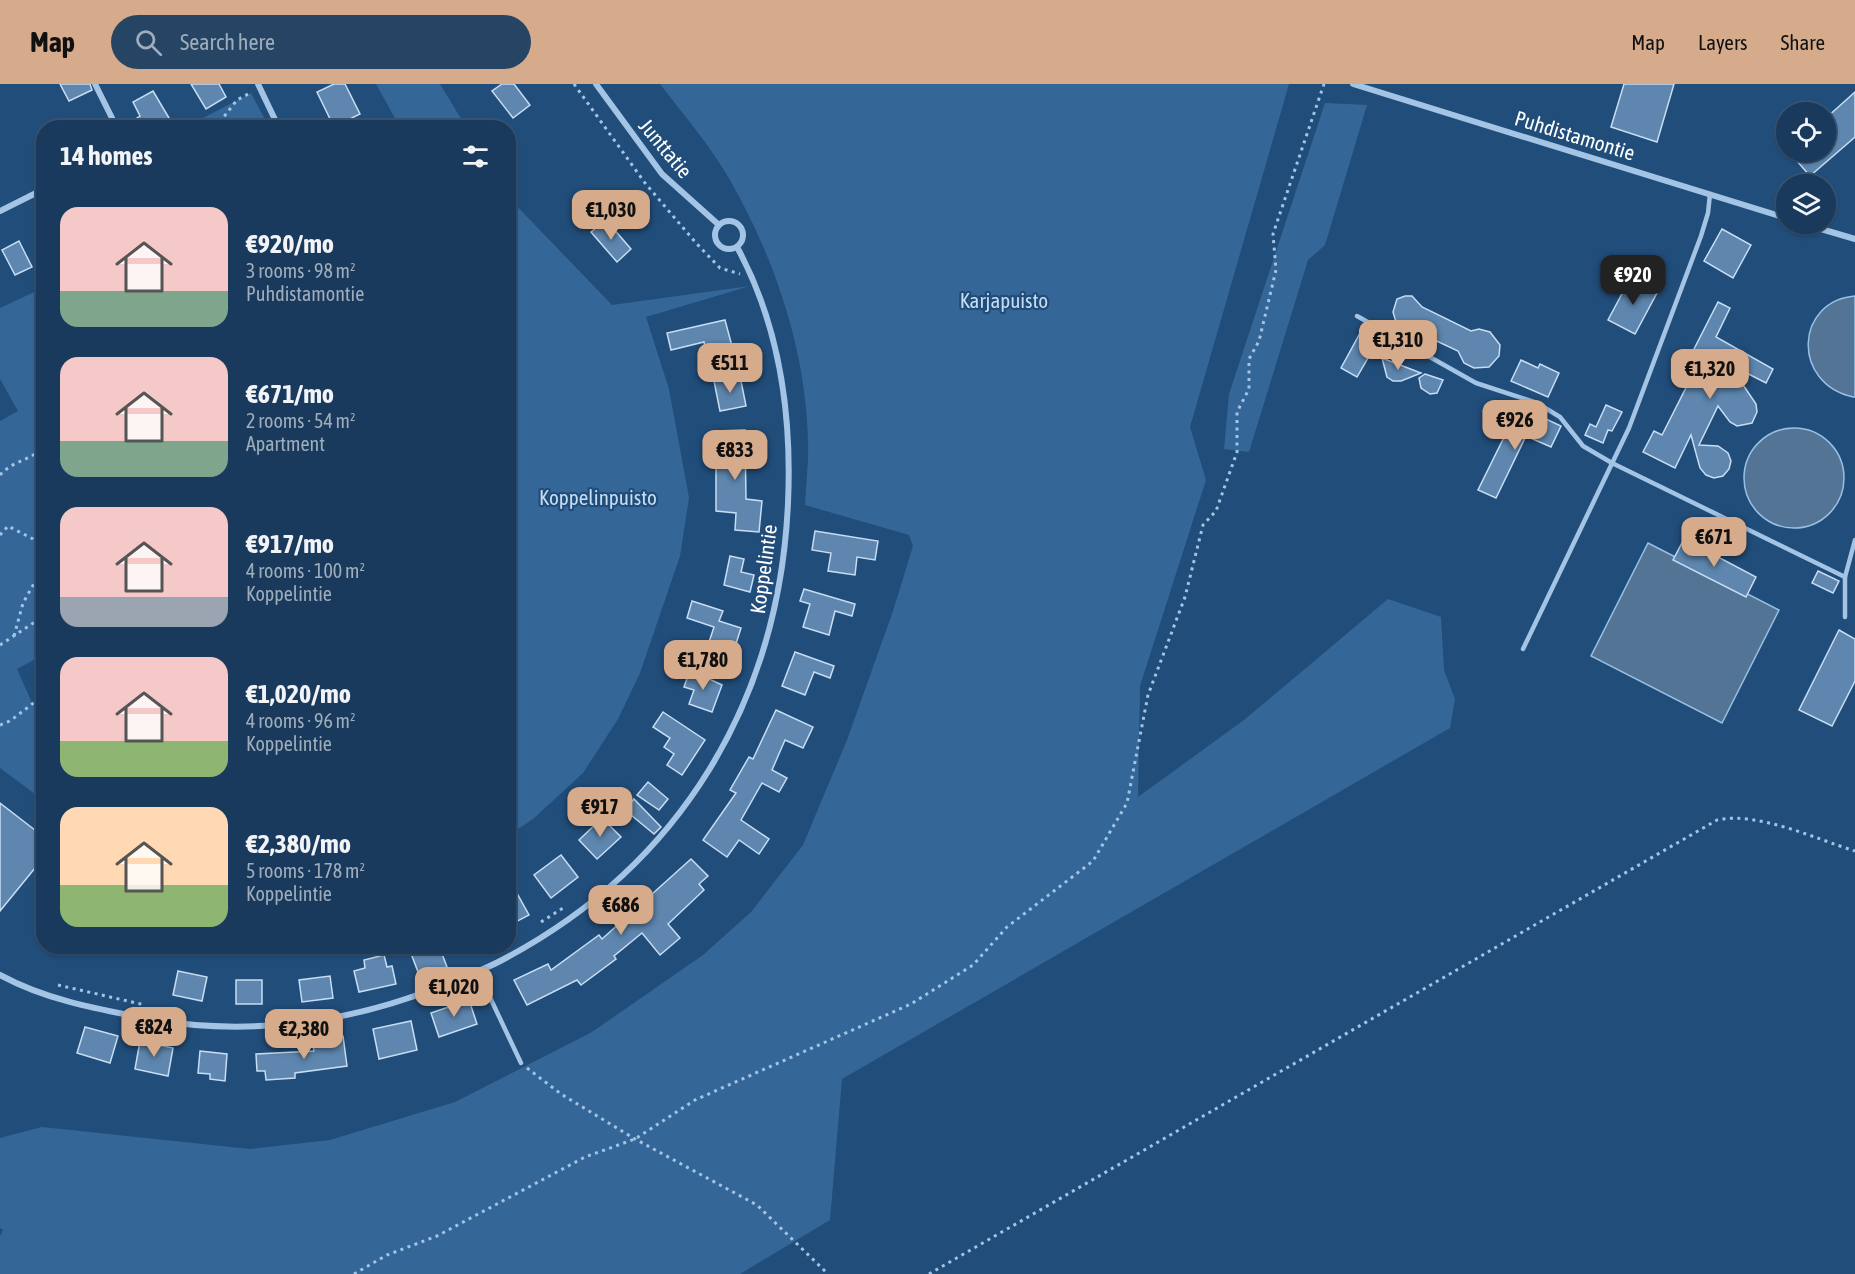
<!DOCTYPE html>
<meta charset="utf-8">
<style>
:root{--surface:#193a5c;--page:#264565;--text:#f1f3f6;--muted:#9fadbb;--line:#375472;--accent:#d6ab8b}
body{margin:0;font-family:"Asap Condensed",sans-serif;background:var(--page);color:var(--text);height:100vh;display:flex;flex-direction:column;font-size:22px;white-space:nowrap}
*{box-sizing:border-box;margin:0}
p{font-size:20px;color:var(--muted)}
.icon{flex:none;width:33px;height:33px;fill:none;stroke:currentColor;stroke-width:2;stroke-linecap:round;stroke-linejoin:round}
.map{position:relative;flex:1;overflow:hidden}
.sheet{position:absolute;left:36px;top:36px;width:480px;height:834px;display:flex;flex-direction:column;background:var(--surface);border-radius:24px;box-shadow:0 2px 4px #0004,0 0 0 2px var(--line)}
.sheet>*{flex:none}
.tools{position:absolute;left:1776px;top:18px;display:grid;gap:12px}
.tools a{display:grid;place-items:center;width:60px;height:60px;border-radius:50%;background:var(--surface);box-shadow:0 2px 4px #0004,0 0 0 2px var(--line);font-size:30px}
.price{position:absolute;translate:-50% -51px;padding:0 14px;border-radius:12px;background:var(--accent);color:#111;font-size:20px;line-height:39px;filter:drop-shadow(0 2px 3px #0008)}
.price::after{content:'';position:absolute;left:50%;top:36px;width:18px;height:14px;margin-left:-9px;background:inherit;clip-path:polygon(0 0,100% 0,50% 100%)}
.price.selected{background:#222;color:#fff}
ul{padding:0;list-style:none}
li{display:flex;align-items:center;gap:18px;height:150px;padding:0 24px}
li span{display:grid;place-items:center;flex:none;width:168px;height:120px;border-radius:18px;color:#555}
li>.icon{margin-inline-start:auto}
span .icon{width:72px;height:72px;fill:#fffc;stroke-width:1}
li b{font-size:26px}
h2{display:flex;justify-content:space-between;align-items:center;height:72px;padding:0 24px;font-size:26px}
header{display:flex;align-items:center;gap:36px;box-sizing:border-box;height:84px;padding:0 30px;background:var(--accent);color:#111}
header strong{font-size:28px}
nav{display:flex;gap:33px;margin-inline-start:auto;font-size:21px}
.search{width:420px;height:54px;background:var(--page);display:flex;align-items:center;gap:15px;box-sizing:border-box;padding:0 21px;border-radius:33px;color:var(--muted);font-size:22px}
.map>svg:first-child{display:block}
</style>
<header>
<strong>Map</strong>
<div class="search"><svg class="icon" aria-label="search" viewBox="0 0 24 24"><circle cx="10" cy="10" r="6"/><path d="M15 15l6 6"/></svg>Search here</div>
<nav><a>Map</a><a>Layers</a><a>Share</a></nav>
</header>
<div class="map">
<svg width="1855" height="1190" viewBox="0 0 1855 1190">
<rect width="100%" height="100%" fill="#214d7a"/>
<g fill="#346798">
<path d="M376 0H440L466 43H400Z"/>
<path d="M660 0H1289L1190 343 1206 396 1140 602 1138 713 1244 636 1388 515 1441 533 1444 586 1455 615 1450 644 842 995 830 1136 740 1190H0V1152L3 1146 0 1144V1054L42 1043 250 1065 330 1056 455 1018 592 948 703 871 751 828 803 761 847 656 893 527 913 462 909 451 805 421C806 399 809 378 808 357 806 266 775 175 730 96 711 63 684 31 660 0Z"/>
<path d="M251 9 269 43H186Z"/>
<path d="M1325 19 1367 21 1325 161 1308 176 1249 368 1224 365 1229 310Z"/>
<path d="M508 113 612 221 750 202 646 233 669 305 689 414 680 472 640 589 618 635 583 689 533 735 509 751Z"/>
<path d="M43 204V571L17 585 43 644V716L0 684V337L18 327 0 295V224Z"/>
</g>
<g fill="#547496" stroke="#97c0e6" stroke-width="1.5">
<path d="M1855 212V313H1853C1791 299 1795 217 1855 212Z"/>
<circle cx="1794" cy="394" r="50"/>
<path d="M1648 459 1779 526 1722 639 1591 572Z"/>
</g>
<g fill="#5e86ae" stroke="#c6ddf4" stroke-width="1.5">
<path d="M60 0H90L92 6 69 17Z"/>
<path d="M191 0H219L226 13 206 25Z"/>
<path d="M334 0H345L360 30 334 43 317 8Z"/>
<path d="M502 0H514L530 21 513 34 492 7Z"/>
<path d="M1624 0H1674L1657 58 1611 43Z"/>
<path d="M153 7 172 39 164 44H122L140 32 133 18Z"/>
<path d="M1855 8V53L1810 92 1789 68H1826V34Z"/>
<path d="M606 136 631 165 617 178 591 148Z"/>
<path d="M1722 145 1751 161 1733 194 1704 177Z"/>
<path d="M19 157 32 183 15 191 2 166Z"/>
<path d="M1631 193 1658 207 1635 250 1608 236Z"/>
<path d="M1412 212 1422 223 1471 247 1479 245 1490 248 1500 261 1499 272 1489 283 1474 284 1464 279 1458 267 1396 238 1393 228 1397 215 1405 212Z"/>
<path d="M1718 218 1730 224 1716 253 1773 285 1766 299 1729 280 1756 320 1757 328 1752 339 1737 342 1730 338 1718 322 1699 361 1718 362 1728 369 1731 377 1729 385 1723 392 1714 394 1706 391 1700 384 1691 351 1675 384 1643 368 1654 347 1662 351 1701 274 1692 269Z"/>
<path d="M725 236 733 266 707 272 704 258 671 266 667 249Z"/>
<path d="M1359 251 1376 260 1357 293 1341 284Z"/>
<path d="M1382 274 1421 289 1401 297H1393L1387 293Z"/>
<path d="M1521 276 1538 284 1540 280 1559 289 1548 313 1511 297Z"/>
<path d="M1425 290 1443 296 1437 309 1430 310 1421 304 1419 294Z"/>
<path d="M740 292 746 322 720 327 714 297Z"/>
<path d="M1606 321 1622 328 1612 347 1608 346 1603 359 1585 351 1590 340 1596 343Z"/>
<path d="M1515 331 1542 344 1546 335 1561 342 1551 363 1526 352 1496 414 1478 406Z"/>
<path d="M745 346 746 415 762 417 759 448 735 446 736 429 716 427V347Z"/>
<path d="M815 447 878 457 875 476 857 473 855 491 828 487 831 469 812 466Z"/>
<path d="M1684 455 1756 493 1746 513 1673 476Z"/>
<path d="M730 472 744 475 741 488 754 491 750 508 724 501Z"/>
<path d="M1818 487 1839 497 1833 509 1812 499Z"/>
<path d="M804 505 855 520 852 532 835 527 829 551 803 543 810 520 800 517Z"/>
<path d="M692 517 723 527 719 537 741 544 729 582 704 573 714 543 687 534Z"/>
<path d="M1839 546 1855 555V597L1832 642 1799 626Z"/>
<path d="M795 568 834 582 830 594 814 588 805 611 782 602Z"/>
<path d="M690 586 722 601 712 628 689 620 694 606 684 603Z"/>
<path d="M776 626 813 643 803 664 785 656 772 686 787 694 779 708 762 699 741 736 769 755 759 770 739 756 727 773 703 756 736 709 730 706 749 673 753 675Z"/>
<path d="M663 628 705 656 682 691 667 681 674 670 664 663 670 654 653 643Z"/>
<path d="M648 698 668 715 659 726 637 711Z"/>
<path d="M634 715 661 743 654 750 625 726Z"/>
<path d="M0 719 44 753V779L38 786 35 784 0 827Z"/>
<path d="M602 734 621 753 597 775 579 756Z"/>
<path d="M561 771 578 793 551 814 534 791Z"/>
<path d="M691 775 708 792 699 800 704 806 668 840 680 854 660 871 642 849 614 872 616 875 581 901 577 896 527 921 514 896 548 880 551 886 599 851 602 855Z"/>
<path d="M508 793 529 831 508 842Z"/>
<path d="M424 862H439L447 883 420 893 410 867Z"/>
<path d="M384 871 387 883 392 882 396 900 359 908 354 887 365 884 364 876Z"/>
<path d="M178 887 207 893 202 917 173 911Z"/>
<path d="M330 892 333 914 302 918 299 896Z"/>
<rect x="236" y="896" width="26" height="24"/>
<path d="M469 916 477 940 439 953 431 929Z"/>
<path d="M411 937 417 966 379 975 373 945Z"/>
<path d="M85 943 118 952 110 979 77 969Z"/>
<path d="M343 952 347 982 295 989V994L266 996 265 987H257L256 970 314 967 312 956Z"/>
<path d="M140 957 173 964 168 992 135 985Z"/>
<path d="M200 967 227 970 225 997 210 995V990L198 989Z"/>
</g>
<g fill="none" stroke-linecap="round" stroke-linejoin="round">
<g stroke="#a3c4e5" stroke-width="3" stroke-dasharray="3 4.5" stroke-linecap="butt">
<path d="M574 0 645 99 696 159 720 184 740 190"/>
<path d="M215 44 237 16 252 8"/>
<path d="M0 391C16 374 33 377 44 361"/>
<path d="M0 451 8 442 33 455 44 470"/>
<path d="M14 552 23 519 44 482"/>
<path d="M0 561 44 532"/>
<path d="M0 641 10 637 44 611"/>
<path d="M541 838 563 824"/>
<path d="M58 901 145 921"/>
<path d="M527 984 561 1010 635 1055 757 1121 828 1190"/>
<path d="M354 1190 387 1171 437 1152 585 1073 635 1055 695 1016 911 920 973 881 1007 843 1093 777 1127 719 1148 611 1185 513 1203 441 1216 427 1237 368V328L1249 305V275L1259 257 1276 186 1273 150 1324 0"/>
<path d="M929 1190 1717 736C1757 727 1816 755 1855 767"/>
</g>
<g stroke="#a3c4e5" stroke-width="4.5">
<path d="M1357 232 1476 299 1537 319 1560 333 1583 362 1612 379 1845 493"/>
<path d="M1845 533V493L1855 456"/>
<path d="M1523 565 1629 344 1701 152 1708 129 1710 110"/>
<path d="M478 888 521 979"/>
</g>
<g stroke="#a3c4e5" stroke-width="6">
<path d="M95 0 117 44"/>
<path d="M258 0 279 44"/>
<path d="M596 0 662 90 719 141"/>
<path d="M1353 0 1786 134"/>
<path d="M0 127 44 105"/>
<circle cx="729" cy="151" r="14"/>
<path d="M1804 140 1855 155"/>
<path d="M0 891C46 916 97 925 149 935 245 952 345 940 436 904 459 895 482 887 504 875 681 781 779 617 788 419 792 331 780 242 737 163"/>
</g>
</g>
<g text-anchor="middle" dominant-baseline="central" stroke-width="4.5" stroke-linejoin="round" paint-order="stroke">
<g font-size="21" fill="#fff" stroke="#214d7a">
<text transform="translate(1575 51) rotate(17)">Puhdistamontie</text>
<text transform="translate(666 64) rotate(50)">Junttatie</text>
<text transform="translate(763 485) rotate(-82)">Koppelintie</text>
</g>
<g font-size="21" fill="#c6ddf4" stroke="#214d7a">
<text x="1004" y="216">Karjapuisto</text>
<text x="598" y="413">Koppelinpuisto</text>
</g>
</g>
</svg>
<div class="tools">
<a><svg class="icon" aria-label="locate" viewBox="0 0 24 24"><circle cx="12" cy="12" r="6"/><path d="M12 2v4M12 18v4M2 12h4M18 12h4"/></svg></a>
<a><svg class="icon" aria-label="layers" viewBox="0 0 24 24"><path d="M12 4l9 5-9 5-9-5zM3 14l9 5 9-5"/></svg></a>
</div>
<b class="price" style="left:611px;top:157px">€1,030</b>
<b class="price selected" style="left:1633px;top:222px">€920</b>
<b class="price" style="left:1398px;top:287px">€1,310</b>
<b class="price" style="left:730px;top:310px">€511</b>
<b class="price" style="left:1710px;top:316px">€1,320</b>
<b class="price" style="left:1515px;top:367px">€926</b>
<b class="price" style="left:735px;top:397px">€833</b>
<b class="price" style="left:1714px;top:484px">€671</b>
<b class="price" style="left:703px;top:607px">€1,780</b>
<b class="price" style="left:600px;top:754px">€917</b>
<b class="price" style="left:621px;top:852px">€686</b>
<b class="price" style="left:454px;top:934px">€1,020</b>
<b class="price" style="left:154px;top:974px">€824</b>
<b class="price" style="left:304px;top:976px">€2,380</b>
<section class="sheet">
<h2>14 homes<svg class="icon" aria-label="filters" viewBox="0 0 24 24"><path d="M4 7h16M4 17h16"/><circle cx="9" cy="7" r="2"/><circle cx="15" cy="17" r="2"/></svg></h2>
<ul>
<li><span style="background:linear-gradient(#f6c9c9 70%,#7fa58c 0)"><svg class="icon" aria-label="home" viewBox="0 0 24 24"><path d="M3 11l9-7 9 7M6 9v11h12V9"/></svg></span><div><b>€920/mo</b><p>3 rooms · 98 m²</p><p>Puhdistamontie</p></div></li>
<li><span style="background:linear-gradient(#f6c9c9 70%,#7fa58c 0)"><svg class="icon" aria-label="home" viewBox="0 0 24 24"><path d="M3 11l9-7 9 7M6 9v11h12V9"/></svg></span><div><b>€671/mo</b><p>2 rooms · 54 m²</p><p>Apartment</p></div></li>
<li><span style="background:linear-gradient(#f6c9c9 75%,#9aa5b1 0)"><svg class="icon" aria-label="home" viewBox="0 0 24 24"><path d="M3 11l9-7 9 7M6 9v11h12V9"/></svg></span><div><b>€917/mo</b><p>4 rooms · 100 m²</p><p>Koppelintie</p></div></li>
<li><span style="background:linear-gradient(#f6c9c9 70%,#8fb573 0)"><svg class="icon" aria-label="home" viewBox="0 0 24 24"><path d="M3 11l9-7 9 7M6 9v11h12V9"/></svg></span><div><b>€1,020/mo</b><p>4 rooms · 96 m²</p><p>Koppelintie</p></div></li>
<li><span style="background:linear-gradient(#ffd9b3 65%,#8fb573 0)"><svg class="icon" aria-label="home" viewBox="0 0 24 24"><path d="M3 11l9-7 9 7M6 9v11h12V9"/></svg></span><div><b>€2,380/mo</b><p>5 rooms · 178 m²</p><p>Koppelintie</p></div></li>
</ul>
</section>
</div>
